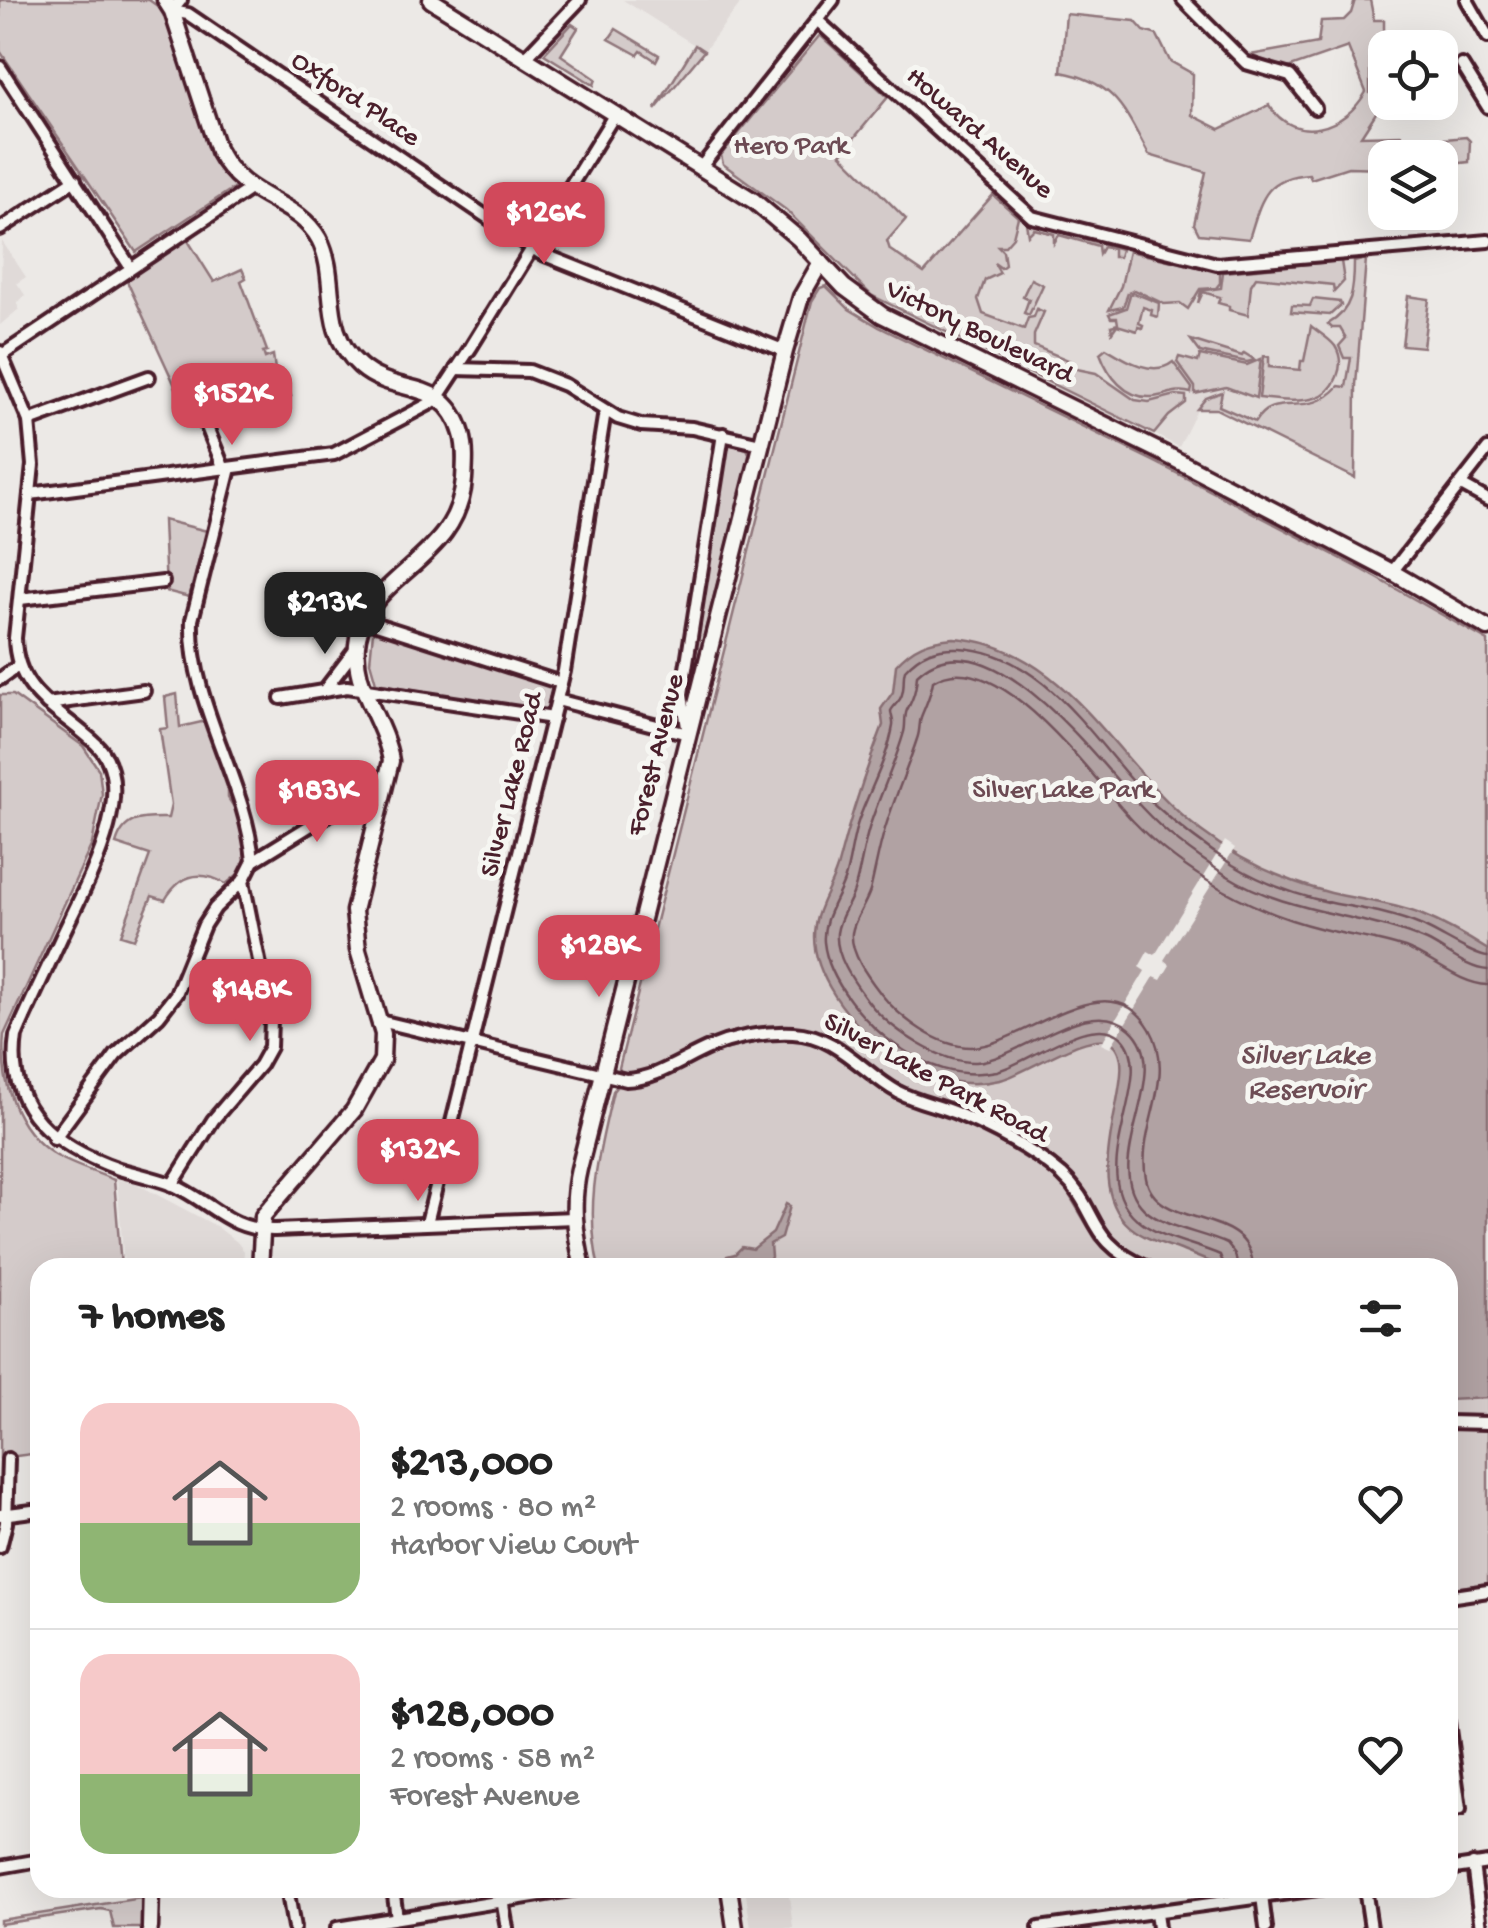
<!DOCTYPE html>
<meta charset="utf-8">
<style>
:root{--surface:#fff;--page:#f2f2f2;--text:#222;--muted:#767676;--line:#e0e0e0;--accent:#d1495b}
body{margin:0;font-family:"Gochi Hand",sans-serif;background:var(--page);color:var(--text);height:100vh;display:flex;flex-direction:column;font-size:38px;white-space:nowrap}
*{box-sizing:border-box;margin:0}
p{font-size:32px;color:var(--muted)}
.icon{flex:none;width:55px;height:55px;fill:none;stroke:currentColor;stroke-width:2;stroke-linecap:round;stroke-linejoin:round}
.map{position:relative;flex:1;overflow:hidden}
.drawer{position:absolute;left:30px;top:1258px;width:1428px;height:640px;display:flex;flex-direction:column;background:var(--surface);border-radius:30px;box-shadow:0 10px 40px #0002}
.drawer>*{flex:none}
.tools{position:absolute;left:1368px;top:30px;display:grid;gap:20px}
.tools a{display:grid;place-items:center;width:90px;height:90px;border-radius:20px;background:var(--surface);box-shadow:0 10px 40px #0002;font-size:50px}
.price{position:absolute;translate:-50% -85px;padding:0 22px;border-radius:20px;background:var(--accent);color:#fff;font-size:32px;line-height:65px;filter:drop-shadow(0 2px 5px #0008)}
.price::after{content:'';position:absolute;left:50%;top:60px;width:30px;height:22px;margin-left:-15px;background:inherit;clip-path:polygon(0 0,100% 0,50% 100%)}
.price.on{background:#222;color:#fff}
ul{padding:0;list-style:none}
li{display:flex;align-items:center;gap:30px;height:250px;padding:0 50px}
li+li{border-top:2px solid var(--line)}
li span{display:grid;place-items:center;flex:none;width:280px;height:200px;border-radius:30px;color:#555}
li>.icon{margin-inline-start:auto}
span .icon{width:120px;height:120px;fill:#fffc;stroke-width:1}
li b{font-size:42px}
h2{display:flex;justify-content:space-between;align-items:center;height:120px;padding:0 50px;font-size:42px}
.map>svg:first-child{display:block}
</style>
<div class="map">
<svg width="1488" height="1928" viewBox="0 0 1488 1928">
<rect width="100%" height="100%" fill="#ece9e6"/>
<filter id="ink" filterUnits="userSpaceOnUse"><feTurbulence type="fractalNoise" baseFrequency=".01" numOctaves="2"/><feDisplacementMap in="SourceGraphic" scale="20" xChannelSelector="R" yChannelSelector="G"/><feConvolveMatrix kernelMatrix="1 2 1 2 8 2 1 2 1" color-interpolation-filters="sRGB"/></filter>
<g filter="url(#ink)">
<g fill="#e0dad8">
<path d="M623 0H743L704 51Z"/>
<path d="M993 195 1031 226 1204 270 1231 271 1366 259 1356 385 1355 478 1216 409 1197 410 1179 447 1045 378 893 308Z"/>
<path d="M2 241 26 277 17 283 25 295 17 304 19 309 0 325Z"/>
<path d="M117 1179 135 1183 216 1226 237 1242 244 1251 243 1267H124Z"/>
<path d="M745 1888H788L793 1928H751Z"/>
</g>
<g fill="#d4cbca" stroke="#8f757a" stroke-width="2.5">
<path d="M0 0H149L163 10 211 151 235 187 136 252 0 51Z"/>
<path d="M1355 0H1370L1374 20H1384V48L1370 50V93L1385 96V99L1361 136 1401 135 1402 157 1385 158V168L1348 167 1311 179 1309 174C1264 177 1261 201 1249 239L1199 234 1194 224 1206 172 1149 155C1125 111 1116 82 1061 72L1066 14 1135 21 1144 31 1157 35 1170 61 1193 74 1192 115 1220 129 1269 105C1295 146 1345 129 1366 92L1348 47 1285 69 1250 55 1318 43 1321 21 1344 20 1351 13Z"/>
<path d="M572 24 578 28 561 55 596 79 594 85 544 54Z"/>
<path d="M616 29 659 55 656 61 641 51 638 55 609 39Z"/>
<path d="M820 35 888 97 841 154 906 219 887 241 890 250 924 273 993 195 1018 217 1013 237 1005 246H998L1003 251 1005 265 1001 268 994 263 1000 273 985 280 978 299 983 314 1024 329 1028 318 1034 317 1037 309 1044 312 1034 335V346L1073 362 1072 368 1096 373 1135 400 1149 402 1176 395 1186 396V403L1169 416 1154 434 871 295 786 210 723 164 721 155Z"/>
<path d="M695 45 704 51 655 110Z"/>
<path d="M1466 137 1470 141 1469 162 1440 165V158L1422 157 1424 141Z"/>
<path d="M1026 223 1121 249 1119 257H1113V249L1103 247 1099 254 1098 246 1059 235 1054 243V234L1034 229 1028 235Z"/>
<path d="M187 239 214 282 242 269 246 278 241 281 267 351 263 352 265 358 273 355 276 377 282 376 291 396 244 417 233 396 189 416 126 279Z"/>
<path d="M1129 251 1220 272V283L1216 288 1200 289 1188 309 1180 303 1164 304 1135 290 1128 293 1123 307 1109 310 1121 286Z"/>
<path d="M1366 259 1356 385 1355 478 1216 409H1197L1206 398 1222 392 1219 406 1255 422C1274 389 1308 421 1339 386L1346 387 1351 358H1344L1339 346 1346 338 1340 328H1332L1328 324C1353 310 1354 288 1354 262Z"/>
<path d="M1341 261 1344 281 1334 292 1333 285 1256 277 1251 285 1248 315 1229 310V306L1218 303 1220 297 1203 292 1198 303 1201 291 1221 288 1223 272Z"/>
<path d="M1031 279 1043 285 1029 315 1024 313 1029 299 1023 296Z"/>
<path d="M826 286 849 309 879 327 1157 463 1363 570 1488 641V1416L1448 1417V1268L1160 1267C1139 1259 1117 1249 1104 1230 1091 1211 1085 1188 1067 1173 1017 1130 962 1117 906 1088 873 1071 846 1038 809 1030 773 1021 731 1033 698 1047 673 1058 650 1078 621 1073L619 1068 812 301 820 288Z"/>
<path d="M1134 293 1159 303 1158 317 1151 315 1152 310 1143 307 1139 323 1143 325 1142 328 1138 327 1137 331 1117 325 1112 332 1111 326 1118 324 1117 318H1111L1109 314 1126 308 1130 295Z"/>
<path d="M1408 296 1429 299 1423 347 1402 345Z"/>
<path d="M1313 299 1340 302 1341 305 1330 315 1291 312 1292 305 1310 306Z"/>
<path d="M1311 326C1318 332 1329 338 1335 346 1347 365 1335 392 1315 398 1297 403 1278 400 1259 398L1264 356 1269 357V367L1300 370 1301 361H1304Z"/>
<path d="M1191 340 1242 356 1244 353 1255 360 1247 362 1200 352Z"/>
<path d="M1106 348C1124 359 1153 378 1173 362L1192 388 1191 393C1176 388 1167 396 1152 397 1125 399 1108 375 1100 353Z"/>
<path d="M1200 355 1247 365 1261 359 1256 398 1226 387 1195 394V387L1177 362 1179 357 1198 362Z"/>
<path d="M730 444 747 449 750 455 689 694 726 447Z"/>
<path d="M163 520 207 531 189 597 166 591Z"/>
<path d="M377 629 547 684 553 691 551 708 541 711 376 683 370 662 373 632Z"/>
<path d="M177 694 180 727 206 721 228 781V798L243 821 247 851 243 870 226 884C200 869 180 874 165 900L152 896 134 939 121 935 150 855 116 844C124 816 143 818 168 818L171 805 160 729 168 728 165 697Z"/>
<path d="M0 695H13L83 746 99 770 102 794 92 844 4 1035C0 1079 14 1129 55 1155 72 1165 95 1172 114 1180L121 1267 40 1268V1453L0 1458Z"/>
<path d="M775 1038 800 1039 820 1046 892 1095 978 1129 1048 1172 1064 1186 1096 1240 1115 1257 1134 1267 599 1268C584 1205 599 1153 613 1091L617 1086 652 1083 715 1052Z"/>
<path d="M1488 1427V1583L1448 1589V1429Z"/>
<path d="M141 1898V1928H114L110 1911 101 1909 0 1924V1920Z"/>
</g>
<g fill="#b1a2a3" stroke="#886e73" stroke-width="2.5">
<path d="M954 638C1068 645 1118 769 1201 831 1239 860 1284 881 1331 893 1361 900 1392 903 1420 914 1445 924 1466 936 1488 950V1398L1448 1400V1268C1397 1267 1347 1267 1296 1267 1274 1267 1249 1271 1228 1267 1211 1264 1194 1255 1178 1249 1160 1243 1139 1237 1125 1222 1077 1170 1146 1064 1111 1042 1089 1029 1026 1074 1000 1080 958 1090 921 1076 887 1051 852 1025 807 972 815 925 819 902 834 884 839 861 851 814 866 770 883 725L881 709 893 692 896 665C913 646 929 640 954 638Z"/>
<path d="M786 1204 790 1206 781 1238 770 1244 771 1257 766 1267H731L725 1264 727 1256 735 1254 742 1247 753 1249 773 1233Z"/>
</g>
<path fill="#ece9e6" d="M1225 841 1235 848 1164 960 1170 965 1161 980 1154 977 1110 1048 1101 1044 1145 971 1139 967 1148 951 1155 955Z"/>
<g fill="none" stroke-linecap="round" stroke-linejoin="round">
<g stroke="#73535b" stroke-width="2.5">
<path d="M1225 1268 1220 1255C1195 1244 1165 1239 1143 1224 1076 1178 1161 1077 1122 1038 1093 1010 1030 1063 997 1071 959 1079 928 1067 897 1046 866 1025 828 981 824 942 822 918 838 900 845 878 851 858 852 838 859 819 870 789 888 757 893 726 894 721 891 716 891 711 892 708 899 701 900 699 906 689 902 680 905 670 920 653 937 647 959 648 1048 652 1098 750 1155 805 1179 827 1205 847 1233 865 1263 883 1299 896 1332 903 1362 909 1392 913 1420 925 1438 932 1473 956 1488 957"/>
<path d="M1238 1268 1235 1254 1227 1244C1202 1232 1164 1228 1144 1209 1096 1162 1178 1072 1130 1029 1089 992 1023 1058 976 1062 955 1063 936 1054 919 1044 899 1032 881 1019 867 1000 854 982 835 957 837 933 839 917 849 906 854 891 861 869 863 846 870 825 880 794 895 764 904 732 906 725 904 717 907 710 914 697 916 689 917 675 988 607 1101 766 1143 809 1167 835 1196 856 1226 875 1288 914 1362 913 1427 941 1446 950 1467 969 1488 970"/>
<path d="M1253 1268C1251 1204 1156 1232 1146 1178 1136 1128 1178 1078 1150 1029 1108 958 1024 1046 971 1047 938 1047 900 1018 881 994 869 978 850 954 852 933 854 919 865 906 870 891 875 872 878 852 884 832 893 801 907 770 917 739 920 732 919 724 921 717 926 704 931 695 933 681 998 640 1095 782 1133 821 1184 874 1252 912 1323 929 1351 936 1378 939 1405 948 1432 958 1459 984 1488 985"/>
</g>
<defs>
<g id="street">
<path d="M181 0 172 11 188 14 540 253 785 351"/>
<path d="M1183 0 1246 63 1290 76 1315 108"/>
<path d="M1467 0 1488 37"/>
<path d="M817 20 1032 217 1217 264 1488 241"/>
<path d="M525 58 580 0"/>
<path d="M1462 65 1488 107"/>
<path d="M0 67 131 268"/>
<path d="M701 167 833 0"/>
<path d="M0 229 75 180"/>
<path d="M0 352 29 421 33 465 15 638C16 694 60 710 96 744 143 788 82 892 61 938 46 971 30 1003 16 1036 5 1110 56 1147 119 1169 136 1174 154 1178 171 1184 211 1201 228 1231 275 1230L574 1218"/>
<path d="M2 355 250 189"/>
<path d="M456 369 529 371 565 385 618 418 641 425 692 428 761 444"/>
<path d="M29 421 149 377"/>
<path d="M205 422 224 469"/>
<path d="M230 468 192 620C189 703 246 780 253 861"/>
<path d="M1461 485 1488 500"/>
<path d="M30 494 334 454 431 403 438 397 471 347 615 114"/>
<path d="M1392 572 1488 449"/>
<path d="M20 599 163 582"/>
<path d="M364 620 561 683"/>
<path d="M0 679 18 666"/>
<path d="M326 688 355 650"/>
<path d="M281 698 347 687 553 718"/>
<path d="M557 700 688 734 682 694 723 434"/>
<path d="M47 704 144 691"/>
<path d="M380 1021 626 1080C657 1079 682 1059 711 1047 736 1037 766 1032 793 1033 837 1035 862 1072 898 1092 917 1102 937 1105 956 1113 991 1128 1033 1150 1062 1175 1101 1211 1085 1241 1148 1268"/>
<path d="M54 1139 116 1055 159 1016 176 994 204 925 215 908 243 881 253 861 337 809 350 804H381"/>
<path d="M172 1185 213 1120 260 1065 270 1047 271 1020 243 881"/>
<path d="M427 1223 564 671 605 411"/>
<path d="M1448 1422 1488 1423"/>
<path d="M1 1515 40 1510"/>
<path d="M0 1547 6 1523 8 1459"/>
<path d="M1448 1597 1488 1591"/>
<path d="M1448 1722 1460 1809 1450 1811 1448 1795"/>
<path d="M1473 1864 1481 1928"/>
<path d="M0 1867 40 1860"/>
<path d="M1448 1869 1488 1863"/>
<path d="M287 1888 294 1928"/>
<path d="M393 1888 397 1918"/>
<path d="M500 1888 507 1928"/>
<path d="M1365 1888 1371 1928"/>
<path d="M1262 1896 1266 1928"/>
<path d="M1156 1912 1158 1928"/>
<path d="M337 1928 583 1888"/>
<path d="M1039 1928 1325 1888"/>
</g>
<g id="secondary">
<path d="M165 0 172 11 218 151C245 202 296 198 319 239 340 279 318 329 360 366 396 398 445 375 462 434 466 448 465 464 464 479 459 560 370 573 358 638 349 685 384 717 391 761L354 911 358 950 383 1034 382 1060 354 1110 263 1216 260 1268"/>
<path d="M431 0 754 201 799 239 844 287 882 315 1165 454 1392 572 1488 628"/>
<path d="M583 1268C575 1233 571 1203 579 1169L785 351 801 297 821 262"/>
<path d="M729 1888 735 1928"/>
<path d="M150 1928 151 1888"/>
</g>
</defs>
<use href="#street" stroke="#4a1f2b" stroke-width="18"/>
<use href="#secondary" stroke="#4a1f2b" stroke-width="21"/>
<use href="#street" stroke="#f6f6f2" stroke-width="10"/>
<use href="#secondary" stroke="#f6f6f2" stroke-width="14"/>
</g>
</g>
<g text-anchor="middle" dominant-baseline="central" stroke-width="10" stroke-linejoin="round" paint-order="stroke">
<g font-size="28" fill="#4a1f2b" stroke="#f6f6f2">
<text transform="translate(355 100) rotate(34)">Oxford Place</text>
<text transform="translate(979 134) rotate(41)">Howard Avenue</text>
<text transform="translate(979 333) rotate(26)">Victory Boulevard</text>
<text transform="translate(657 755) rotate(-76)">Forest Avenue</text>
<text transform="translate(513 785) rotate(-76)">Silver Lake Road</text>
<text transform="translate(935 1079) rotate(28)">Silver Lake Park Road</text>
</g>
<g font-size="28" fill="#6c4a53" stroke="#f6f6f2">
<text x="791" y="147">Hero Park</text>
<text x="1063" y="791">Silver Lake Park</text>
</g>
<g font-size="30" font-style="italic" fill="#6e4d55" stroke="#f6f6f2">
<text x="1305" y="1057">Silver Lake<tspan x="1305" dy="34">Reservoir</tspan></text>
</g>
</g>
</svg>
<div class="tools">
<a><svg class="icon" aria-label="locate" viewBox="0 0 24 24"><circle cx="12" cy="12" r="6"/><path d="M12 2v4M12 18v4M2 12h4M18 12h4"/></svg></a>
<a><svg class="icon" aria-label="layers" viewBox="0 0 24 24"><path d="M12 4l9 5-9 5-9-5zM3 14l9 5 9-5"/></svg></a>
</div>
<b class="price" style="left:544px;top:267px">$126K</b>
<b class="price" style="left:232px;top:448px">$152K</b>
<b class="price on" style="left:325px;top:657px">$213K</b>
<b class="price" style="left:317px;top:845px">$183K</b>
<b class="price" style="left:599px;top:1000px">$128K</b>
<b class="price" style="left:250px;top:1044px">$148K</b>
<b class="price" style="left:418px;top:1204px">$132K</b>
<section class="drawer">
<h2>7 homes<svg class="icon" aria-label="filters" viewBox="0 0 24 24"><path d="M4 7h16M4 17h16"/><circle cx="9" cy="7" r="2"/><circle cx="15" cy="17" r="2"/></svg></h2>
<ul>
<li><span style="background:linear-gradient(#f6c9c9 60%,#8fb573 0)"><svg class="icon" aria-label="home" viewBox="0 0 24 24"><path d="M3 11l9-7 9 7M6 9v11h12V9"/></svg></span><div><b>$213,000</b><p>2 rooms · 80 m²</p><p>Harbor View Court</p></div><svg class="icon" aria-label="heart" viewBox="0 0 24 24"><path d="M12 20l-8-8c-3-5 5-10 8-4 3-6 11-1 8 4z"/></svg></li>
<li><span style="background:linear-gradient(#f6c9c9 60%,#8fb573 0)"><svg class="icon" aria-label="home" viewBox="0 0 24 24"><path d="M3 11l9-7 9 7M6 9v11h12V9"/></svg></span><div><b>$128,000</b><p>2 rooms · 58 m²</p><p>Forest Avenue</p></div><svg class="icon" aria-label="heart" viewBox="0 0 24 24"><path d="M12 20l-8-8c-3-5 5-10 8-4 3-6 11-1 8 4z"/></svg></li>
</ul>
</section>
</div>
